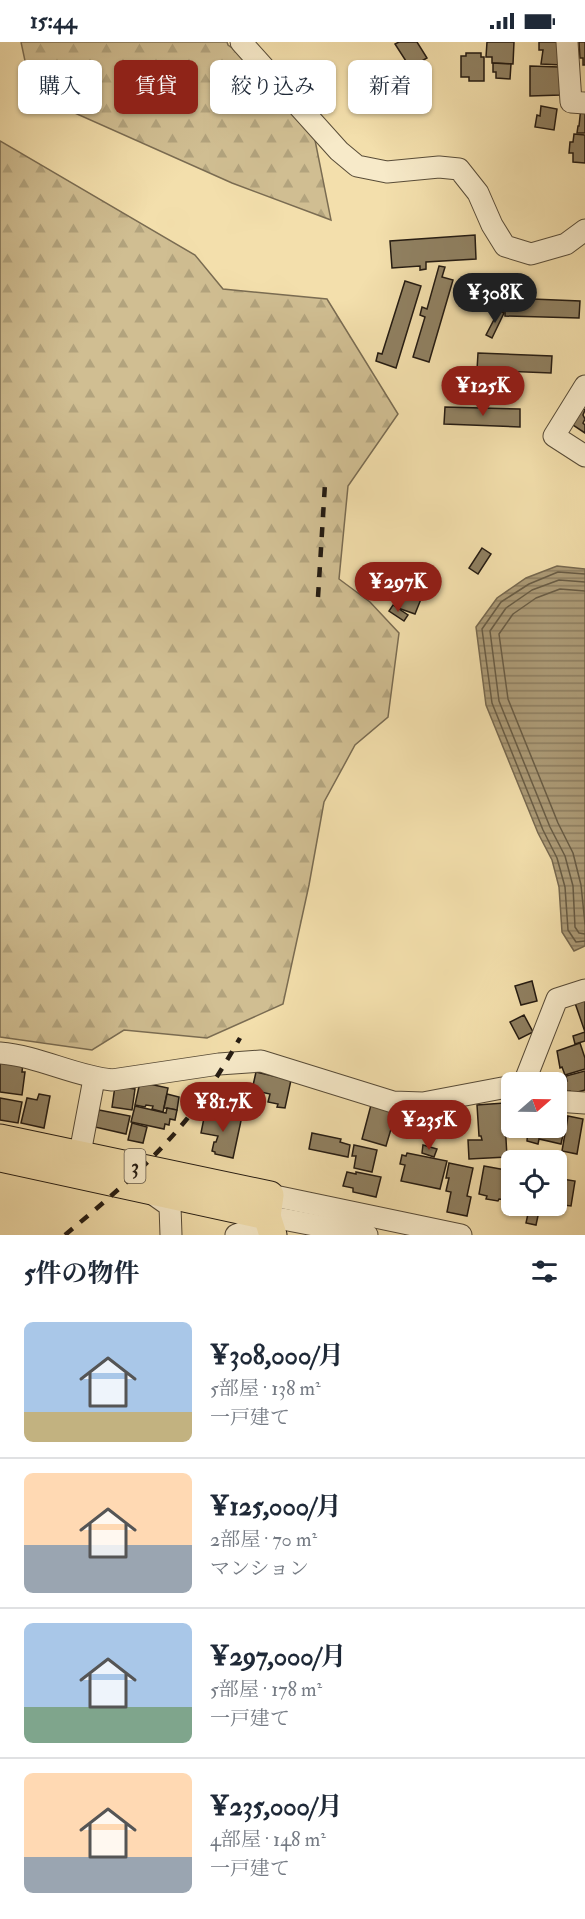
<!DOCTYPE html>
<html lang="ja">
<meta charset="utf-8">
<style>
:root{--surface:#fff;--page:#f6f6f7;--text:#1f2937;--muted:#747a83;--line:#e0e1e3;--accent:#8f2418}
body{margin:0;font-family:"IM FELL Double Pica","Noto Serif JP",serif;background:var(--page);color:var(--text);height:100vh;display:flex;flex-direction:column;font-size:22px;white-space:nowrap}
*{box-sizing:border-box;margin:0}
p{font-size:20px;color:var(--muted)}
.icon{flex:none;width:33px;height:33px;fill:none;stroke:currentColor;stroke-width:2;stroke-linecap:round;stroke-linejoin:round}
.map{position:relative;height:1193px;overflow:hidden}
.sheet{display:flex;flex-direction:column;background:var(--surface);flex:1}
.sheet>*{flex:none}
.banner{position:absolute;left:18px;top:18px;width:549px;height:54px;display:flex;gap:12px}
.needle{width:39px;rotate:70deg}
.fabs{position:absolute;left:501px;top:1030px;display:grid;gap:12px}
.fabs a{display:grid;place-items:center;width:66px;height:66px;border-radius:9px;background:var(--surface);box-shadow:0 2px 4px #0004;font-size:30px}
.price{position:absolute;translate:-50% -51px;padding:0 14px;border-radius:21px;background:var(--accent);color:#fff;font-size:20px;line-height:39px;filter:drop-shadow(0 2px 3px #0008)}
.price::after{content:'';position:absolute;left:50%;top:36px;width:18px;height:14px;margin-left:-9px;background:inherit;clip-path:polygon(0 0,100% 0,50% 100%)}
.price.current{background:#222;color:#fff}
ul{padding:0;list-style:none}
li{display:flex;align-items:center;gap:18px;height:150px;padding:0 24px}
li+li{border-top:2px solid var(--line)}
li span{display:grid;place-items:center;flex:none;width:168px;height:120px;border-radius:9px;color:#555}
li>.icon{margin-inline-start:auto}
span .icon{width:72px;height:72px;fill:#fffc;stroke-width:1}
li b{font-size:26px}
h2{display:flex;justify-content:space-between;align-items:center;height:72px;padding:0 24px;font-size:26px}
.pill{padding:0 21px;border-radius:9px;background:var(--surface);box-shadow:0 2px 4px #0004;font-size:21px;line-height:54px}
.pill.current{background:var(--accent);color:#fff}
.status{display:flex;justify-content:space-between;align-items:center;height:42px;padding:0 30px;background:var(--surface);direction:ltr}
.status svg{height:16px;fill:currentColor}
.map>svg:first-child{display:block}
</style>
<div class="status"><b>15:44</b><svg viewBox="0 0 49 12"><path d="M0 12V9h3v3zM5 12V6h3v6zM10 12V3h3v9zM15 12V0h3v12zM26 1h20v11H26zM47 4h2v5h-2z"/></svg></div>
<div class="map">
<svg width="585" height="1193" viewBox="0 0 585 1193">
<defs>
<pattern id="forest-firs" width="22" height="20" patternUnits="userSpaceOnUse" patternTransform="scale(1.5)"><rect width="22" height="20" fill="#d0be92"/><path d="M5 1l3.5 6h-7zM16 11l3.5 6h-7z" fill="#b2a37d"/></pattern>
<pattern id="water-rules" width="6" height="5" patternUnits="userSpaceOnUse" patternTransform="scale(1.5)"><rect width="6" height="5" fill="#ad9c78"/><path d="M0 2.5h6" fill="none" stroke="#8d7e61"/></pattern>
</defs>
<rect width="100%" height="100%" fill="#f3dfac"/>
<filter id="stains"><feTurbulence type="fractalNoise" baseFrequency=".00333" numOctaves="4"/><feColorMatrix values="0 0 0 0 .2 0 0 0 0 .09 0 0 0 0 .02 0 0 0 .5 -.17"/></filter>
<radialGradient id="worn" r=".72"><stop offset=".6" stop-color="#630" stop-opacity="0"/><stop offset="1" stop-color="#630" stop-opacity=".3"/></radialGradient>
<g fill="url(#forest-firs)" stroke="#7a6c52" stroke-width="1.5">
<path d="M21 0H227L228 3 307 58 331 178 232 141 32 52Z"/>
<path d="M0 99 195 213 223 247 327 257 398 372 348 444 339 537 370 560 399 591 388 675 355 703 324 760 309 843 283 962 207 996 124 988 92 1008 0 995Z"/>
</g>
<path fill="url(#water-rules)" stroke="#76684f" stroke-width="1.5" d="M557 524 585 527V904L574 909 562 890 559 845 552 818 538 791 486 663 476 585 497 556 526 536Z"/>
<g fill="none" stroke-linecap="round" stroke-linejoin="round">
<g stroke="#685c45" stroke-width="1.5">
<path d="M585 532 558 530 529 542 501 560 482 587 492 661 543 788 557 816 565 845 568 888 576 900 585 899"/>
<path d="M585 540 559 538 532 548 506 566 490 589 499 659 550 785 565 814 573 844 575 885 579 891 585 892"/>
<path d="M585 549 560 547 536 556 513 572 499 592 508 657 558 781 573 811 581 843 585 882"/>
</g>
</g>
<g fill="#908162" stroke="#241b12" stroke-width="1.5">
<path d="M399 0H417L427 16 420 20 423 24 413 30 395 2Z"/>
<path d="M487 0H514L513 22 492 21V15H486Z"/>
<path d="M539 0H559L562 23 541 22 543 8H539Z"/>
<path d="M579 0H585V23H583V16H580Z"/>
<path d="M466 11H481V15H484V39H469V35H461V14H466Z"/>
<path d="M493 21 511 22 510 37 496 36V30H493Z"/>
<path d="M530 24 559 25 561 53 530 54Z"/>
<path d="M541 64 557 67 554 88 535 85 537 73 540 74Z"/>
<path d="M581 65 585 66V91H577L578 84H579Z"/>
<path d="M574 92 585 93V121L573 120V111H569L570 100H573Z"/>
<path d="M475 193 476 217 426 220V227L420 228V224L392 226 390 199Z"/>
<path d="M439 224 445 225 442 235 453 238 429 320 413 315 425 275 420 273 422 265 427 267Z"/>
<path d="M405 239 421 244 396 326 376 319 378 311 382 312Z"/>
<path d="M505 256 580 259 579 276 505 274Z"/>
<path d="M499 268 504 271 492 296 486 293Z"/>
<path d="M478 311 552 314 551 331 477 328Z"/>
<path d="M445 365 520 367V385L444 382Z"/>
<path d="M581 365 585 368 583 373 585 377 583 381 585 383V391L570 381Z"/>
<path d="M482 506 491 512 478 532 469 526Z"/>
<path d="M408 551 421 557 415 572 398 566 399 564 396 563 400 554 403 555 404 552 407 553Z"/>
<path d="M393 563 408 573 404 579 389 569Z"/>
<path d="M532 939 537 959 521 963 515 944Z"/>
<path d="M585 955V990L575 961Z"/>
<path d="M524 973 533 990 519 997 510 980Z"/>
<path d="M585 990V999L575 1002 573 994Z"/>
<path d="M580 1001 585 1016V1027L565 1033 562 1025 560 1026 557 1009Z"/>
<path d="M0 1018 23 1021 22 1030H25L22 1053 0 1050Z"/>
<path d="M585 1029V1048L571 1052 570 1049 567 1050 564 1040 567 1039 566 1034Z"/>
<path d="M256 1030 291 1038 285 1066 277 1065 278 1062 268 1060 270 1052 252 1048Z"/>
<path d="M140 1040 168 1046 163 1070 152 1067 153 1064 146 1063 145 1065 135 1063Z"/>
<path d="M115 1044 135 1047 132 1068 112 1065Z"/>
<path d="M39 1052 50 1054 44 1086 21 1081 27 1056 37 1058Z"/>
<path d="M167 1052 179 1055 177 1068 164 1066Z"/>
<path d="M0 1056 22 1060 18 1081 0 1078Z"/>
<path d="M233 1056 244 1058 242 1066 231 1064Z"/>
<path d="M504 1061 507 1115 469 1117 468 1098H482L481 1094H479L477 1063Z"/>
<path d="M371 1063 396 1070 386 1104 362 1097Z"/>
<path d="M135 1064 166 1071 167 1066 177 1068 175 1078 170 1077 169 1083 165 1082 164 1087 131 1080Z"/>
<path d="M99 1068 130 1074 126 1092 95 1085Z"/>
<path d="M205 1071 227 1076 228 1071 242 1074 233 1116 215 1112V1110L212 1109 214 1100H216L218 1094 201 1091Z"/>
<path d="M556 1072 567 1074 561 1102 539 1097 538 1102 527 1099 528 1086H556Z"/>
<path d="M568 1074 583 1077 577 1112 562 1109Z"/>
<path d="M132 1081 147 1085 143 1101 128 1098Z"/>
<path d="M312 1091 341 1097 340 1100 350 1103 348 1115 309 1107Z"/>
<path d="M354 1103 377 1108 372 1130 354 1126 356 1114H352Z"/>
<path d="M423 1103 437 1107 434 1115 422 1111Z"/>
<path d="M407 1111 447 1119 440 1147 401 1139 405 1123 400 1122 402 1113 406 1114Z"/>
<path d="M449 1121 473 1126 467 1154 471 1155 467 1174 447 1170 451 1150 446 1149 449 1136H446Z"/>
<path d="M484 1124 512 1129V1161L507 1160 508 1158 499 1157 498 1159 486 1157 487 1154 479 1152Z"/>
<path d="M347 1130 356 1132V1130L381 1135 376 1155 353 1150V1146L343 1144Z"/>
<path d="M556 1136 575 1139 571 1164 556 1162Z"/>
<path d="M529 1167 539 1169 536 1183 526 1181Z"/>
</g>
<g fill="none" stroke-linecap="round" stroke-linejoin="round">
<defs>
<g id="minor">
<path d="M241 0 339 109 357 124 387 130 439 125 459 127 478 151 492 183 505 204 531 212 566 202 585 188"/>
<path d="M567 0 571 60 585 61"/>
<path d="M585 344 554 394 585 414"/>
<path d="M0 1011C39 1014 73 1034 112 1038L219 1022 261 1019 393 1060 423 1061 502 1046 512 1047"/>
<path d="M524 1041 557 957 585 948"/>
<path d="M556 1059 585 1061"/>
<path d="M77 1127 94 1037"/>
<path d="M150 1150 170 1164 171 1193"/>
<path d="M270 1153 461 1193"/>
<path d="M236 1193 249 1188 267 1174 367 1193"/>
</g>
<g id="major">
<path d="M0 1096 270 1153 267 1174 273 1193"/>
<path d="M0 1116 267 1174"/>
</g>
</defs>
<use href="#minor" stroke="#584c38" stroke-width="23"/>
<use href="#major" stroke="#241b12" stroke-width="29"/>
<use href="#minor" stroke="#f7eac9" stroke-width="21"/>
<use href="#major" stroke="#f3dfac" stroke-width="27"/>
<g stroke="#241b12" stroke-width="4.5" stroke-dasharray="10 10" stroke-linecap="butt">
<path d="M318 555 325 442"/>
<path d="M65 1193C108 1157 151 1121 186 1078 207 1052 224 1024 240 996"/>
</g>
</g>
<g text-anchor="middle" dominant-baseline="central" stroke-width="4.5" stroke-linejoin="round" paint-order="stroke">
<rect fill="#f7eac9" stroke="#635949" stroke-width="1.5" x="124.5" y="1107" width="21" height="34" rx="4.5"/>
<g font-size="20" font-weight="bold" fill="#241b12">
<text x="135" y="1124">3</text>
</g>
</g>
<rect width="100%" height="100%" filter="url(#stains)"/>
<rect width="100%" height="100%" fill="url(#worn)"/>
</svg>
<div class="fabs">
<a><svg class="needle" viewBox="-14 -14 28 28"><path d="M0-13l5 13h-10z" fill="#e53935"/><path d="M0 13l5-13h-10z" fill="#747a83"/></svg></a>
<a><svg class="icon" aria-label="locate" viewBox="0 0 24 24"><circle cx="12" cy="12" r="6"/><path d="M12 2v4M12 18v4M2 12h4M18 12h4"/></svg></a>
</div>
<b class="price current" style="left:495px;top:282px">¥308K</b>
<b class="price" style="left:483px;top:375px">¥125K</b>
<b class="price" style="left:398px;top:571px">¥297K</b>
<b class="price" style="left:223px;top:1091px">¥81.7K</b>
<b class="price" style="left:429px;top:1109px">¥235K</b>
<div class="banner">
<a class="pill">購入</a>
<a class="pill current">賃貸</a>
<a class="pill">絞り込み</a>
<a class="pill">新着</a>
</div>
</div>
<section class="sheet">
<h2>5件の物件<svg class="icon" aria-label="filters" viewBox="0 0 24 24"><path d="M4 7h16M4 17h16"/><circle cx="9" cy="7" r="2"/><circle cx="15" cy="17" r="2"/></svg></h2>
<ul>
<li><span style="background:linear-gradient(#a9c7e8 75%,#c2b280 0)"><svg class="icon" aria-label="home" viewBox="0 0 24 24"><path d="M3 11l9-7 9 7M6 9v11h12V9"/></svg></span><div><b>¥308,000/月</b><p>5部屋 · 138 m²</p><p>一戸建て</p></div></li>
<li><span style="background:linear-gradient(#ffd9b3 60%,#9aa5b1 0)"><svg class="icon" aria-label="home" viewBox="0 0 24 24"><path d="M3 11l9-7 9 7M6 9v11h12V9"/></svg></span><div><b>¥125,000/月</b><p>2部屋 · 70 m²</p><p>マンション</p></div></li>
<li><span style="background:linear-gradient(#a9c7e8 70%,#7fa58c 0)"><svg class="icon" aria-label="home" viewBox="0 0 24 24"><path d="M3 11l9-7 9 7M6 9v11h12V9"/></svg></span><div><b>¥297,000/月</b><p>5部屋 · 178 m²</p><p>一戸建て</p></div></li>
<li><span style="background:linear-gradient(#ffd9b3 70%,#9aa5b1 0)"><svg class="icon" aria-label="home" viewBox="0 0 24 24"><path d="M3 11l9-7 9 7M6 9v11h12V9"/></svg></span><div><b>¥235,000/月</b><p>4部屋 · 148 m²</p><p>一戸建て</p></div></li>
</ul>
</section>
